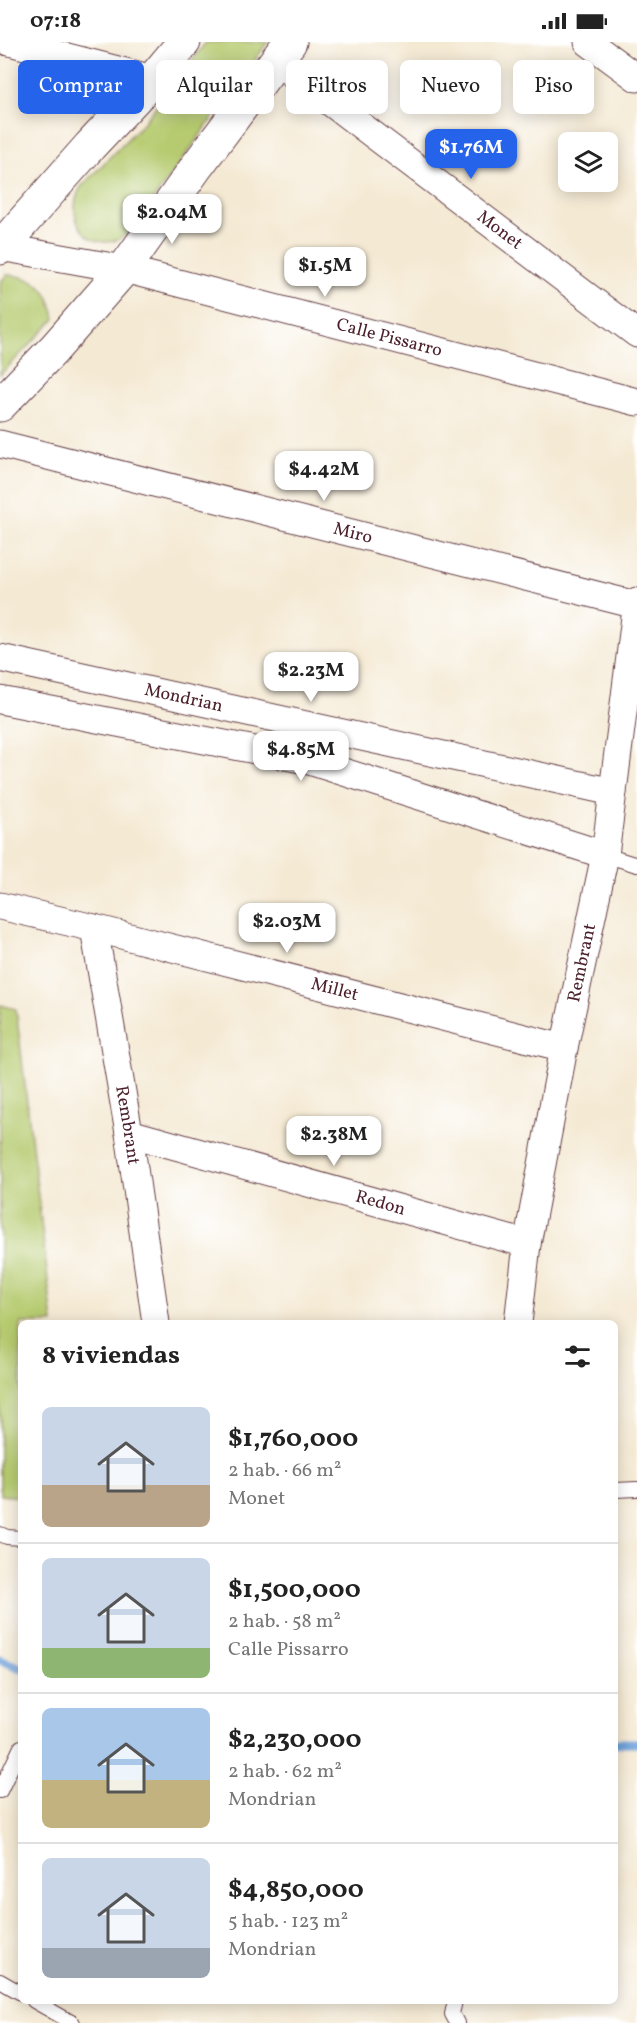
<!DOCTYPE html>
<html lang="es">
<meta charset="utf-8">
<style>
:root{--surface:#fff;--page:#f6f6f6;--text:#222;--muted:#767676;--line:#e0e0e0;--accent:#2563eb}
body{margin:0;font-family:Vollkorn,serif;background:var(--page);color:var(--text);height:100vh;display:flex;flex-direction:column;font-size:22px;white-space:nowrap}
*{box-sizing:border-box;margin:0}
p{font-size:20px;color:var(--muted)}
.icon{flex:none;width:33px;height:33px;fill:none;stroke:currentColor;stroke-width:2;stroke-linecap:round;stroke-linejoin:round}
.map{position:relative;flex:1;overflow:hidden}
.drawer{position:absolute;left:18px;top:1278px;width:600px;height:684px;display:flex;flex-direction:column;background:var(--surface);border-radius:9px;box-shadow:0 3px 15px #0003}
.drawer>*{flex:none}
.banner{position:absolute;left:18px;top:18px;width:602px;height:54px;display:flex;gap:12px}
.tools{position:absolute;left:558px;top:90px;display:grid;gap:12px}
.tools a{display:grid;place-items:center;width:60px;height:60px;border-radius:9px;background:var(--surface);box-shadow:0 3px 15px #0003;font-size:30px}
.price{position:absolute;translate:-50% -51px;padding:0 14px;border-radius:12px;background:#fff;color:#222;font-size:20px;line-height:39px;filter:drop-shadow(0 2px 3px #0008)}
.price::after{content:'';position:absolute;left:50%;top:36px;width:18px;height:14px;margin-left:-9px;background:inherit;clip-path:polygon(0 0,100% 0,50% 100%)}
.price.selected{background:var(--accent);color:#fff}
ul{padding:0;list-style:none}
li{display:flex;align-items:center;gap:18px;height:150px;padding:0 24px}
li+li{border-top:2px solid var(--line)}
li span{display:grid;place-items:center;flex:none;width:168px;height:120px;border-radius:9px;color:#555}
li>.icon{margin-inline-start:auto}
span .icon{width:72px;height:72px;fill:#fffc;stroke-width:1}
li b{font-size:26px}
h2{display:flex;justify-content:space-between;align-items:center;height:72px;padding:0 24px;font-size:26px}
.chip{padding:0 21px;border-radius:9px;background:var(--surface);box-shadow:0 3px 15px #0003;font-size:21px;line-height:54px}
.chip.selected{background:var(--accent);color:#fff}
.status{display:flex;justify-content:space-between;align-items:center;height:42px;padding:0 30px;background:var(--surface);direction:ltr}
.status svg{height:16px;fill:currentColor}
.map>svg:first-child{display:block}
</style>
<div class="status"><b>07:18</b><svg viewBox="0 0 49 12"><path d="M0 12V9h3v3zM5 12V6h3v6zM10 12V3h3v9zM15 12V0h3v12zM26 1h20v11H26zM47 4h2v5h-2z"/></svg></div>
<div class="map">
<svg width="637" height="1981" viewBox="0 0 637 1981">
<rect width="100%" height="100%" fill="#fff"/>
<filter id="ink" filterUnits="userSpaceOnUse"><feTurbulence type="fractalNoise" baseFrequency=".0167" numOctaves="2"/><feDisplacementMap in="SourceGraphic" scale="12" xChannelSelector="R" yChannelSelector="G"/><feConvolveMatrix kernelMatrix="1 2 1 2 8 2 1 2 1" color-interpolation-filters="sRGB"/></filter>
<filter id="wash" filterUnits="userSpaceOnUse"><feTurbulence type="fractalNoise" baseFrequency=".008" numOctaves="4" result="noise"/><feDisplacementMap in="SourceGraphic" scale="24" xChannelSelector="R" yChannelSelector="G"/><feGaussianBlur stdDeviation="1.35" result="paint"/><feColorMatrix in="noise" values="0 0 0 0 0 0 0 0 0 0 0 0 0 0 0 0 0 1.4 0 .05"/><feComposite in="paint" operator="in"/></filter>
<g filter="url(#wash)">
<rect width="100%" height="100%" fill="#f4e9d3"/>
<g fill="#b6cb6f" stroke="#80754d" stroke-width="1.5">
<path d="M206 0H268L128 192C122 196 114 201 105 200 76 198 68 167 81 145L145 79Z"/>
<path d="M7 233C38 235 50 247 55 277L0 333V240Z"/>
<path d="M0 963 16 967 53 1281H21V1455L0 1453Z"/>
</g>
<g fill="none" stroke-linecap="round" stroke-linejoin="round">
<g stroke="#6ea2da" stroke-width="9">
<path d="M0 1618 21 1626"/>
<path d="M615 1701H637"/>
</g>
</g>
</g>
<g filter="url(#ink)">
<g fill="none" stroke-linecap="round" stroke-linejoin="round">
<defs>
<g id="lane">
<path d="M605 813 637 823"/>
<path d="M615 1448 637 1447"/>
<path d="M0 1492 7 1495 21 1496"/>
<path d="M0 1749 21 1705"/>
<path d="M0 1939 21 1951"/>
<path d="M34 1959 73 1981"/>
<path d="M455 1959 452 1972 457 1981"/>
</g>
<g id="street">
<path d="M9 0 153 37"/>
<path d="M588 0 637 36"/>
<path id="s1" d="M277 20 637 292"/>
<path id="s2" d="M0 205 124 227 637 360"/>
<path id="s3" d="M0 402 636 563"/>
<path id="s4" d="M0 616 613 750"/>
<path d="M0 658 306 718 605 813"/>
<path id="s5" d="M0 864 94 886 564 1006"/>
<path id="s6" d="M94 886 129 1091 156 1281"/>
<path id="s7" d="M129 1091 527 1202"/>
<path id="s8" d="M518 1281 527 1202 564 1006 605 813 637 559"/>
</g>
<g id="secondary">
<path d="M0 206 90 104 153 37 184 0"/>
<path d="M0 363 54 307 124 227 197 124 290 0"/>
</g>
</defs>
<use href="#lane" stroke="#643d44" stroke-width="16"/>
<use href="#street" stroke="#643d44" stroke-width="29"/>
<use href="#secondary" stroke="#643d44" stroke-width="35"/>
<use href="#lane" stroke="#fff" stroke-width="14"/>
<use href="#street" stroke="#fff" stroke-width="27"/>
<use href="#secondary" stroke="#fff" stroke-width="33"/>
</g>
</g>
<g text-anchor="middle" dominant-baseline="central" stroke-width="4.5" stroke-linejoin="round" paint-order="stroke">
<g font-size="18" fill="#4a1f2b" stroke="#fff">
<text stroke="none"><textPath href="#s1" startOffset="279">Monet</textPath></text>
<text stroke="none"><textPath href="#s2" startOffset="400">Calle Pissarro</textPath></text>
<text stroke="none"><textPath href="#s3" startOffset="364">Miro</textPath></text>
<text stroke="none"><textPath href="#s4" startOffset="188">Mondrian</textPath></text>
<text stroke="none"><textPath href="#s8" startOffset="366">Rembrant</textPath></text>
<text stroke="none"><textPath href="#s5" startOffset="345">Millet</textPath></text>
<text stroke="none"><textPath href="#s6" startOffset="200">Rembrant</textPath></text>
<text stroke="none"><textPath href="#s7" startOffset="261">Redon</textPath></text>
</g>
</g>
</svg>
<div class="tools">
<a><svg class="icon" aria-label="layers" viewBox="0 0 24 24"><path d="M12 4l9 5-9 5-9-5zM3 14l9 5 9-5"/></svg></a>
</div>
<b class="price selected" style="left:471px;top:138px">$1.76M</b>
<b class="price" style="left:172px;top:203px">$2.04M</b>
<b class="price" style="left:325px;top:256px">$1.5M</b>
<b class="price" style="left:324px;top:460px">$4.42M</b>
<b class="price" style="left:311px;top:661px">$2.23M</b>
<b class="price" style="left:301px;top:740px">$4.85M</b>
<b class="price" style="left:287px;top:912px">$2.03M</b>
<b class="price" style="left:334px;top:1125px">$2.38M</b>
<div class="banner">
<a class="chip selected">Comprar</a>
<a class="chip">Alquilar</a>
<a class="chip">Filtros</a>
<a class="chip">Nuevo</a>
<a class="chip">Piso</a>
</div>
<section class="drawer">
<h2>8 viviendas<svg class="icon" aria-label="filters" viewBox="0 0 24 24"><path d="M4 7h16M4 17h16"/><circle cx="9" cy="7" r="2"/><circle cx="15" cy="17" r="2"/></svg></h2>
<ul>
<li><span style="background:linear-gradient(#c9d6e8 65%,#b9a48a 0)"><svg class="icon" aria-label="home" viewBox="0 0 24 24"><path d="M3 11l9-7 9 7M6 9v11h12V9"/></svg></span><div><b>$1,760,000</b><p>2 hab. · 66 m²</p><p>Monet</p></div></li>
<li><span style="background:linear-gradient(#c9d6e8 75%,#8fb573 0)"><svg class="icon" aria-label="home" viewBox="0 0 24 24"><path d="M3 11l9-7 9 7M6 9v11h12V9"/></svg></span><div><b>$1,500,000</b><p>2 hab. · 58 m²</p><p>Calle Pissarro</p></div></li>
<li><span style="background:linear-gradient(#a9c7e8 60%,#c2b280 0)"><svg class="icon" aria-label="home" viewBox="0 0 24 24"><path d="M3 11l9-7 9 7M6 9v11h12V9"/></svg></span><div><b>$2,230,000</b><p>2 hab. · 62 m²</p><p>Mondrian</p></div></li>
<li><span style="background:linear-gradient(#c9d6e8 75%,#9aa5b1 0)"><svg class="icon" aria-label="home" viewBox="0 0 24 24"><path d="M3 11l9-7 9 7M6 9v11h12V9"/></svg></span><div><b>$4,850,000</b><p>5 hab. · 123 m²</p><p>Mondrian</p></div></li>
</ul>
</section>
</div>
